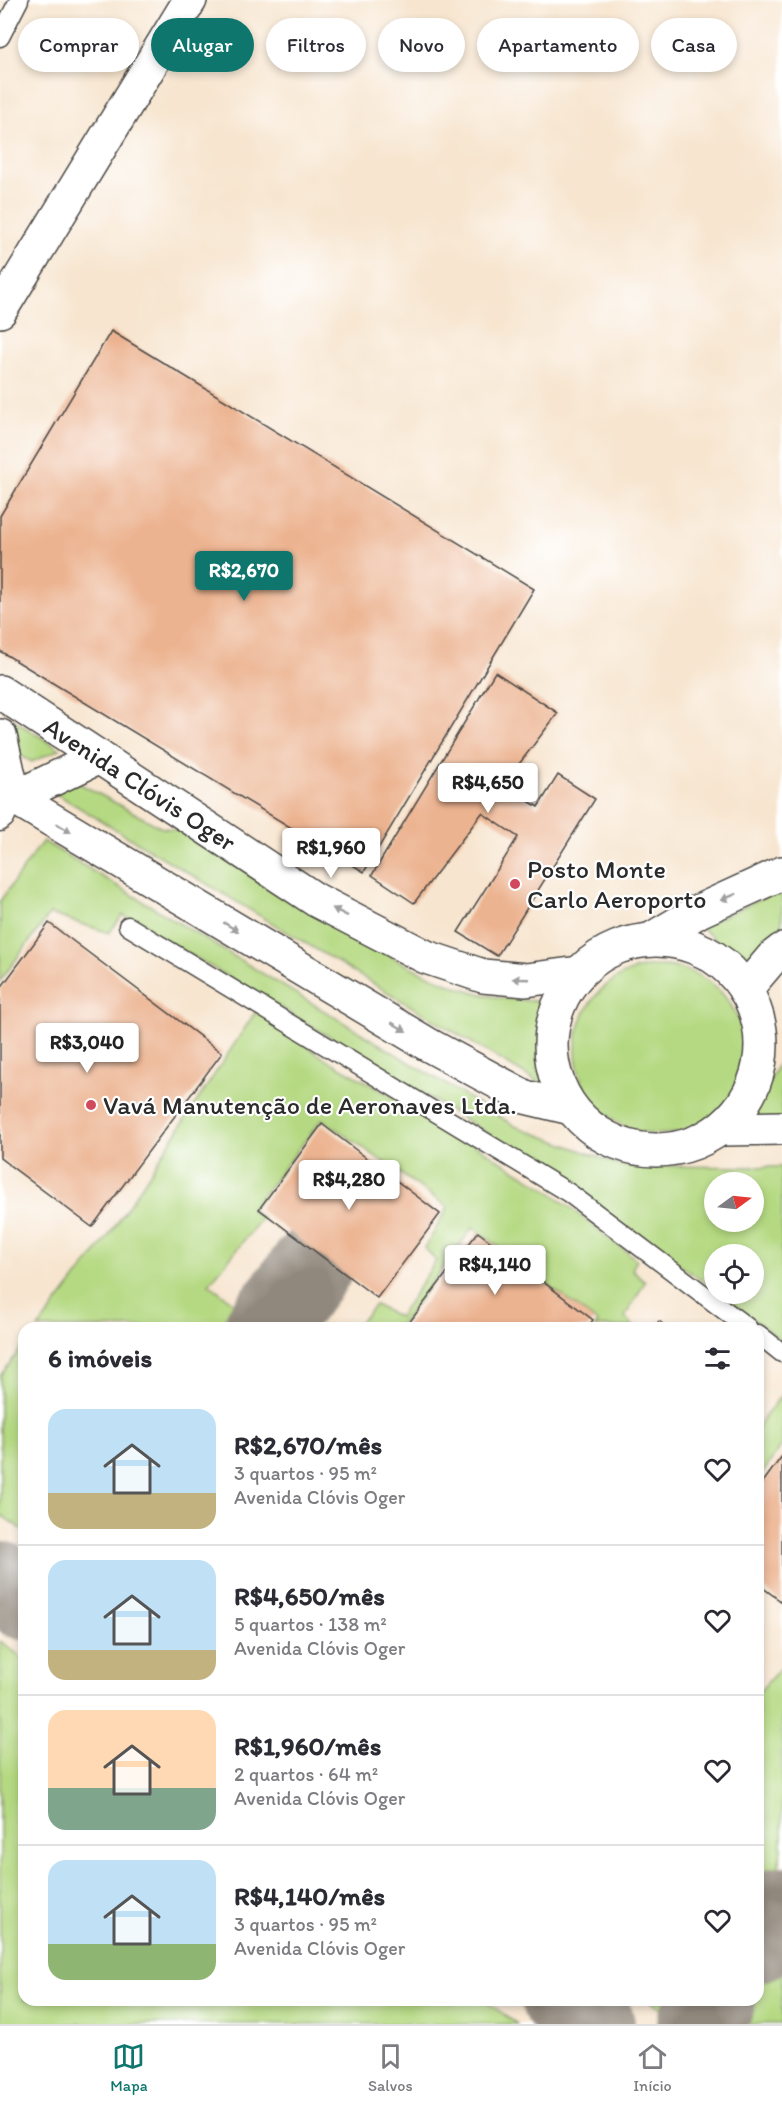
<!DOCTYPE html>
<html lang="pt">
<meta charset="utf-8">
<style>
:root{--surface:#fff;--page:#f7f7f7;--text:#2b2b33;--muted:#7c7c81;--line:#e1e1e2;--accent:#0f766e}
body{margin:0;font-family:Itim,sans-serif;background:var(--page);color:var(--text);height:100vh;display:flex;flex-direction:column;font-size:22px;white-space:nowrap}
*{box-sizing:border-box;margin:0}
p{font-size:20px;color:var(--muted)}
.icon{flex:none;width:33px;height:33px;fill:none;stroke:currentColor;stroke-width:2;stroke-linecap:round;stroke-linejoin:round}
.map{position:relative;flex:1;overflow:hidden}
.panel{position:absolute;left:18px;top:1322px;width:746px;height:684px;display:flex;flex-direction:column;background:var(--surface);border-radius:18px;box-shadow:0 3px 9px #0003}
.panel>*{flex:none}
.top-card{position:absolute;left:18px;top:18px;width:747px;height:54px;display:flex;gap:12px}
.needle{width:39px;rotate:75deg}
.tools{position:absolute;left:704px;top:1172px;display:grid;gap:12px}
.tools a{display:grid;place-items:center;width:60px;height:60px;border-radius:50%;background:var(--surface);box-shadow:0 3px 9px #0003;font-size:30px}
.price{position:absolute;translate:-50% -51px;padding:0 14px;border-radius:6px;background:#fff;color:#222;font-size:20px;line-height:39px;filter:drop-shadow(0 2px 3px #0008)}
.price::after{content:'';position:absolute;left:50%;top:36px;width:18px;height:14px;margin-left:-9px;background:inherit;clip-path:polygon(0 0,100% 0,50% 100%)}
.price.selected{background:var(--accent);color:#fff}
ul{padding:0;list-style:none}
li{display:flex;align-items:center;gap:18px;height:150px;padding:0 30px}
li+li{border-top:2px solid var(--line)}
li span{display:grid;place-items:center;flex:none;width:168px;height:120px;border-radius:18px;color:#555}
li>.icon{margin-inline-start:auto}
span .icon{width:72px;height:72px;fill:#fffc;stroke-width:1}
li b{font-size:26px}
h2{display:flex;justify-content:space-between;align-items:center;height:72px;padding:0 30px;font-size:26px}
.tag{padding:0 21px;border-radius:27px;background:var(--surface);box-shadow:0 3px 9px #0003;font-size:21px;line-height:54px}
.tag.selected{background:var(--accent);color:#fff}
.menu{display:flex;justify-content:space-around;align-items:center;height:84px;border-top:2px solid var(--line);background:var(--surface);font-size:16px;color:var(--muted)}
.menu a{display:grid;justify-items:center;gap:3px}
.menu .selected{color:var(--accent)}
.map>svg:first-child{display:block}
</style>
<div class="map">
<svg width="782" height="2024" viewBox="0 0 782 2024">
<rect width="100%" height="100%" fill="#fff"/>
<filter id="ink" filterUnits="userSpaceOnUse"><feTurbulence type="fractalNoise" baseFrequency=".0167" numOctaves="2"/><feDisplacementMap in="SourceGraphic" scale="12" xChannelSelector="R" yChannelSelector="G"/><feConvolveMatrix kernelMatrix="1 2 1 2 8 2 1 2 1" color-interpolation-filters="sRGB"/></filter>
<filter id="wash" filterUnits="userSpaceOnUse"><feTurbulence type="fractalNoise" baseFrequency=".008" numOctaves="4" result="noise"/><feDisplacementMap in="SourceGraphic" scale="24" xChannelSelector="R" yChannelSelector="G"/><feGaussianBlur stdDeviation="1.35" result="paint"/><feColorMatrix in="noise" values="0 0 0 0 0 0 0 0 0 0 0 0 0 0 0 0 0 1.4 0 .05"/><feComposite in="paint" operator="in"/></filter>
<g filter="url(#wash)">
<rect width="100%" height="100%" fill="#f7e5cf"/>
<g fill="#b5d982" stroke="#708256" stroke-width="1.5" fill-rule="evenodd">
<path d="M5 715 60 749 32 762 13 752Z"/>
<path d="M71 779 162 828 182 830C225 856 268 882 311 908 384 953 463 1008 553 1000L543 1031V1052L546 1087 53 792Z"/>
<path d="M43 841 515 1126 623 1166 782 1167V1341L719 1293H753V1254H714V1289L523 1155 327 1035 123 915 109 933 50 914 0 981V901ZM714 1182H753V1221H714Z"/>
<path d="M782 889V930L770 939 753 961 718 942 700 927Z"/>
<circle cx="660" cy="1050" r="84"/>
<path d="M256 1011 327 1060 431 1118 548 1190 637 1260 632 1269 645 1282 625 1317 634 1327H595L598 1323 473 1227 399 1327H355L375 1305 399 1317 436 1261 425 1248 448 1207 322 1119 251 1210 262 1218 209 1284 246 1312 239 1327 38 1328 110 1234Z"/>
<path d="M782 1056V1123L749 1121Z"/>
<path d="M24 1345V1531L0 1514V1376Z"/>
<path d="M782 1394V1445L758 1480V1426Z"/>
<path d="M0 1641 24 1659V2000H484L517 2024H0Z"/>
<path d="M782 1666V1849L775 1879 758 1903V1693Z"/>
<path d="M782 1929V2024H712L730 2000H758V1962Z"/>
<path d="M648 2000H687L680 2009 665 2012Z"/>
</g>
<g fill="none" stroke-linecap="round" stroke-linejoin="round">
<g stroke="#91887d" stroke-width="82">
<path d="M265 1328 312 1266"/>
<path d="M0 1582 24 1599"/>
<path d="M758 1941 782 1907"/>
<path d="M562 2000 594 2024"/>
<path d="M698 2024 715 2000"/>
</g>
</g>
<g id="blocks">
<g fill="#ecb390">
<path d="M111 331 534 589 364 872 0 651V516Z"/>
<path d="M495 672 558 713 503 785 538 807 558 775 595 799 497 956 458 932 518 837 482 813 414 903 372 875Z"/>
<path d="M49 923 222 1053 92 1227 0 1158V989Z"/>
<path d="M322 1124 440 1214 377 1298 259 1209Z"/>
<path d="M478 1232 593 1320 587 1328H405Z"/>
<path d="M659 1321 668 1328H653Z"/>
<path d="M782 1456V1602L758 1584V1489Z"/>
</g>
</g>
</g>
<g filter="url(#ink)">
<use href="#blocks" fill-opacity="0" stroke="#4a4744" stroke-width="1.5"/>
<g fill="none" stroke-linecap="round" stroke-linejoin="round">
<defs>
<g id="lane">
<path d="M0 37 19 0"/>
<path d="M0 822 5 818 14 798"/>
<path d="M128 926 569 1193 748 1328"/>
<path d="M758 1334 782 1353"/>
</g>
<path id="street" d="M0 311 190 0"/>
<g id="secondary">
<path d="M0 692 316 900 426 957 483 976 526 980 579 973"/>
<path d="M0 736 14 798"/>
<path d="M0 789 427 1044 525 1097 571 1108"/>
<path d="M14 798 99 757"/>
<path d="M650 940 699 911 782 873"/>
<circle cx="656" cy="1045" r="105"/>
<path d="M745 990 773 957 782 950"/>
<path d="M721 1129 782 1128"/>
</g>
</defs>
<use href="#lane" stroke="#4a4744" stroke-width="21"/>
<use href="#street" stroke="#4a4744" stroke-width="36"/>
<use href="#secondary" stroke="#4a4744" stroke-width="36"/>
<use href="#lane" stroke="#fff" stroke-width="18"/>
<use href="#street" stroke="#fff" stroke-width="33"/>
<use href="#secondary" stroke="#fff" stroke-width="33"/>
</g>
<defs><path id="oneway-solid" d="M-6-.8H1V-3.2L6.5 0L1 3.2V.8H-6Z" transform="scale(1.5)"/></defs>
<g fill="#a0a0a0">
<use href="#oneway-solid" transform="translate(64 828) rotate(31)"/>
<use href="#oneway-solid" transform="translate(729 897) rotate(156)"/>
<use href="#oneway-solid" transform="translate(340 912) rotate(-153)"/>
<use href="#oneway-solid" transform="translate(231 927) rotate(31)"/>
<use href="#oneway-solid" transform="translate(521 979) rotate(-178)"/>
<use href="#oneway-solid" transform="translate(399 1027) rotate(31)"/>
</g>
</g>
<g fill="#d1495b" stroke="#fff" stroke-width="2">
<circle cx="515" cy="884" r="6"/>
<circle cx="91" cy="1105" r="6"/>
</g>
<g text-anchor="middle" dominant-baseline="central" stroke-width="4.5" stroke-linejoin="round" paint-order="stroke">
<g font-size="26" fill="#2b2b2b" stroke="#fff">
<text transform="translate(140 784) rotate(33)">Avenida Clóvis Oger</text>
</g>
<g font-size="26" fill="#2b2b2b" stroke="#fff" text-anchor="start">
<text x="527" y="869">Posto Monte<tspan x="527" dy="30">Carlo Aeroporto</tspan></text>
<text x="103" y="1105">Vavá Manutenção de Aeronaves Ltda.</text>
</g>
</g>
</svg>
<div class="tools">
<a><svg class="needle" viewBox="-14 -14 28 28"><path d="M0-13l5 13h-10z" fill="#e53935"/><path d="M0 13l5-13h-10z" fill="#7c7c81"/></svg></a>
<a><svg class="icon" aria-label="locate" viewBox="0 0 24 24"><circle cx="12" cy="12" r="6"/><path d="M12 2v4M12 18v4M2 12h4M18 12h4"/></svg></a>
</div>
<b class="price selected" style="left:244px;top:602px">R$2,670</b>
<b class="price" style="left:488px;top:814px">R$4,650</b>
<b class="price" style="left:331px;top:879px">R$1,960</b>
<b class="price" style="left:87px;top:1074px">R$3,040</b>
<b class="price" style="left:349px;top:1211px">R$4,280</b>
<b class="price" style="left:495px;top:1296px">R$4,140</b>
<div class="top-card">
<a class="tag">Comprar</a>
<a class="tag selected">Alugar</a>
<a class="tag">Filtros</a>
<a class="tag">Novo</a>
<a class="tag">Apartamento</a>
<a class="tag">Casa</a>
</div>
<section class="panel">
<h2>6 imóveis<svg class="icon" aria-label="filters" viewBox="0 0 24 24"><path d="M4 7h16M4 17h16"/><circle cx="9" cy="7" r="2"/><circle cx="15" cy="17" r="2"/></svg></h2>
<ul>
<li><span style="background:linear-gradient(#bfe0f5 70%,#c2b280 0)"><svg class="icon" aria-label="home" viewBox="0 0 24 24"><path d="M3 11l9-7 9 7M6 9v11h12V9"/></svg></span><div><b>R$2,670/mês</b><p>3 quartos · 95 m²</p><p>Avenida Clóvis Oger</p></div><svg class="icon" aria-label="heart" viewBox="0 0 24 24"><path d="M12 20l-8-8c-3-5 5-10 8-4 3-6 11-1 8 4z"/></svg></li>
<li><span style="background:linear-gradient(#bfe0f5 75%,#c2b280 0)"><svg class="icon" aria-label="home" viewBox="0 0 24 24"><path d="M3 11l9-7 9 7M6 9v11h12V9"/></svg></span><div><b>R$4,650/mês</b><p>5 quartos · 138 m²</p><p>Avenida Clóvis Oger</p></div><svg class="icon" aria-label="heart" viewBox="0 0 24 24"><path d="M12 20l-8-8c-3-5 5-10 8-4 3-6 11-1 8 4z"/></svg></li>
<li><span style="background:linear-gradient(#ffd9b3 65%,#7fa58c 0)"><svg class="icon" aria-label="home" viewBox="0 0 24 24"><path d="M3 11l9-7 9 7M6 9v11h12V9"/></svg></span><div><b>R$1,960/mês</b><p>2 quartos · 64 m²</p><p>Avenida Clóvis Oger</p></div><svg class="icon" aria-label="heart" viewBox="0 0 24 24"><path d="M12 20l-8-8c-3-5 5-10 8-4 3-6 11-1 8 4z"/></svg></li>
<li><span style="background:linear-gradient(#bfe0f5 70%,#8fb573 0)"><svg class="icon" aria-label="home" viewBox="0 0 24 24"><path d="M3 11l9-7 9 7M6 9v11h12V9"/></svg></span><div><b>R$4,140/mês</b><p>3 quartos · 95 m²</p><p>Avenida Clóvis Oger</p></div><svg class="icon" aria-label="heart" viewBox="0 0 24 24"><path d="M12 20l-8-8c-3-5 5-10 8-4 3-6 11-1 8 4z"/></svg></li>
</ul>
</section>
</div>
<nav class="menu">
<a class="selected"><svg class="icon" aria-label="map" viewBox="0 0 24 24"><path d="M3 6l6-2 6 2 6-2v14l-6 2-6-2-6 2zM9 4v14M15 6v14"/></svg>Mapa</a>
<a><svg class="icon" aria-label="saved" viewBox="0 0 24 24"><path d="M7 4h10v16l-5-4-5 4z"/></svg>Salvos</a>
<a><svg class="icon" aria-label="home" viewBox="0 0 24 24"><path d="M3 11l9-7 9 7M6 9v11h12V9"/></svg>Início</a>
</nav>
